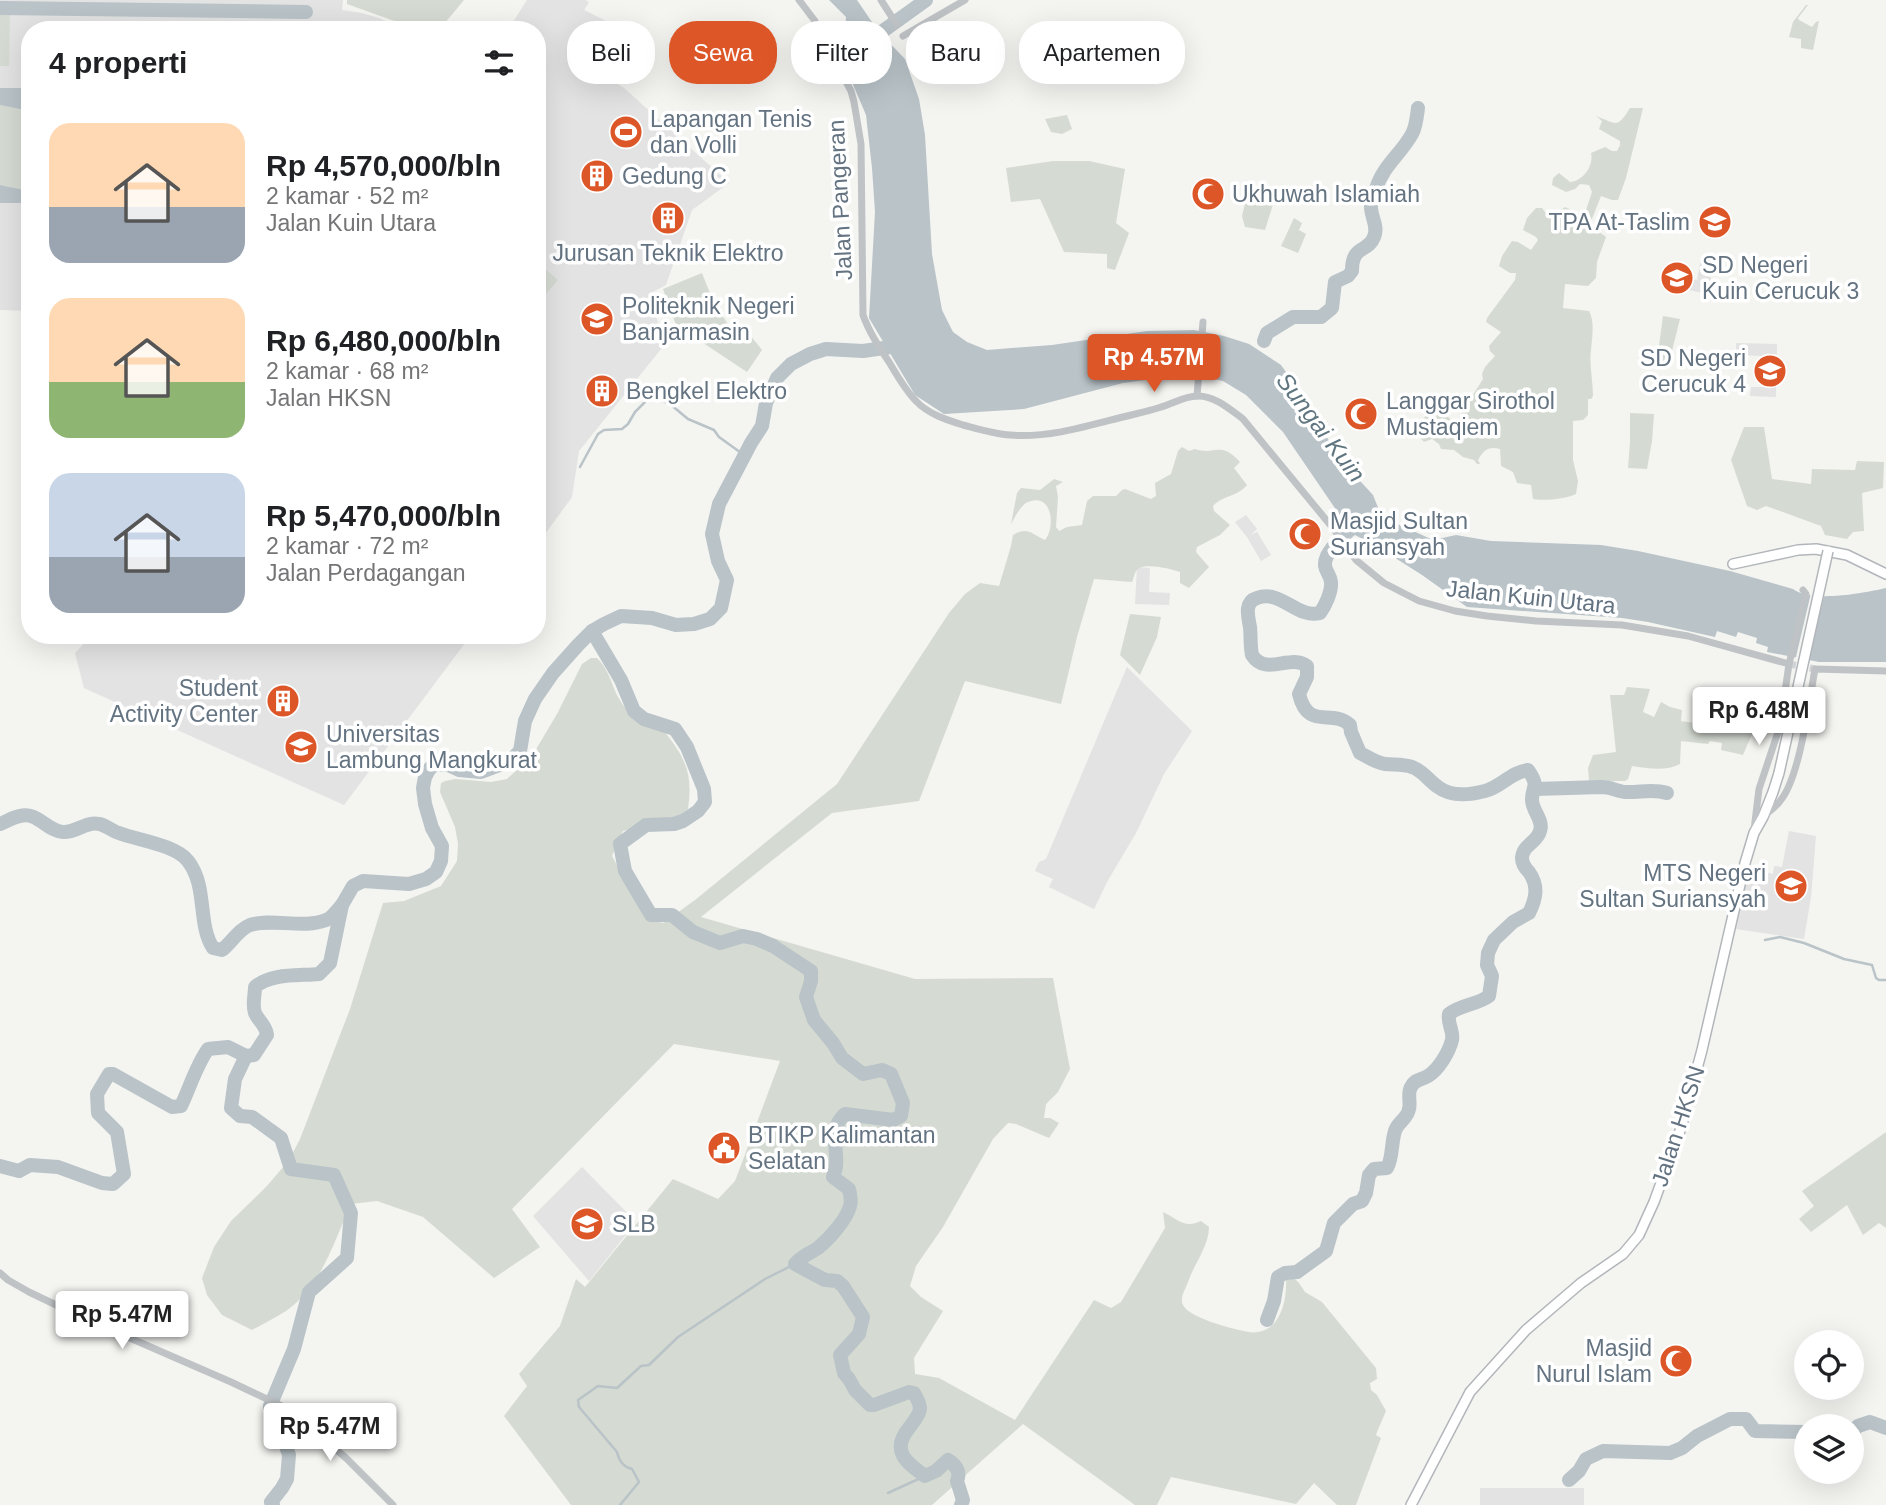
<!DOCTYPE html>
<html lang="id">
<meta charset="utf-8">
<style>
:root{--surface:#fff;--page:#f2f2f2;--text:#202124;--muted:#757577;--accent:#dd5628}
body{margin:0;font-family:Helvetica,sans-serif;background:var(--page);color:var(--text);height:100vh;display:flex;flex-direction:column;font-size:26px;white-space:nowrap}
*{box-sizing:border-box;margin:0}
p{font-size:23px;color:var(--muted)}
.icon{flex:none;width:38px;height:38px;fill:none;stroke:currentColor;stroke-width:2;stroke-linecap:round;stroke-linejoin:round}
.map{position:relative;flex:1;overflow:hidden}
.panel{position:absolute;left:21px;top:21px;width:525px;height:623px;display:flex;flex-direction:column;background:var(--surface);border-radius:28px;box-shadow:0 7px 28px #0002}
.panel>*{flex:none}
.hud{position:absolute;left:567px;top:21px;width:665px;height:63px;display:flex;gap:14px}
.controls{position:absolute;left:1794px;top:1330px;display:grid;gap:14px}
.controls a{display:grid;place-items:center;width:70px;height:70px;border-radius:50%;background:var(--surface);box-shadow:0 7px 28px #0002;font-size:35px}
.price{position:absolute;translate:-50% -60px;padding:0 16px;border-radius:7px;background:#fff;color:#222;font-size:23px;line-height:46px;filter:drop-shadow(0 2px 4px #0008)}
.price::after{content:'';position:absolute;left:50%;top:42px;width:21px;height:16px;margin-left:-10px;background:inherit;clip-path:polygon(0 0,100% 0,50% 100%)}
.price.current{background:var(--accent);color:#fff}
ul{padding:0;list-style:none}
li{display:flex;align-items:center;gap:21px;height:175px;padding:0 28px}
li span{display:grid;place-items:center;flex:none;width:196px;height:140px;border-radius:21px;color:#555}
li>.icon{margin-inline-start:auto}
span .icon{width:84px;height:84px;fill:#fffc;stroke-width:1}
li b{font-size:30px}
h2{display:flex;justify-content:space-between;align-items:center;height:84px;padding:0 28px;font-size:30px}
.pill{padding:0 24px;border-radius:28px;background:var(--surface);box-shadow:0 7px 28px #0002;font-size:24px;line-height:63px}
.pill.current{background:var(--accent);color:#fff}
.map>svg:first-child{display:block}
</style>
<div class="map">
<svg width="1886" height="1505" viewBox="0 0 1886 1505">
<rect width="100%" height="100%" fill="#f4f4f1"/>
<g fill="#e2e3e2">
<path d="M0 0H343L342 10 362 13 379 18 391 24 395 30H30V311L0 310Z"/>
<path d="M527 0H585L589 2 584 10 610 23 588 65 624 88 729 183 692 210 666 285 649 294 665 344 579 451 572 497 537 545V30H508Z"/>
<path d="M1701 258 1714 260 1708 294 1669 286 1671 276 1697 280Z"/>
<path d="M1736 343 1777 344 1776 397 1750 396 1751 387H1763V356L1736 355Z"/>
<path d="M1246 515 1257 529 1251 535 1257 532 1271 555 1261 561 1247 537 1235 522Z"/>
<path d="M1137 567 1150 568 1149 592 1170 593 1169 605 1135 604Z"/>
<path d="M92 635H471L344 805 84 688 75 653Z"/>
<path d="M1127 667 1192 731 1164 774 1136 833 1107 882 1094 909 1049 887 1053 879 1035 871 1039 862 1046 859Z"/>
<path d="M1789 831 1816 836 1811 897 1804 939 1736 929 1749 868 1773 874 1774 866 1782 867Z"/>
<path d="M582 1167 636 1222 589 1281 533 1216Z"/>
<rect x="1480" y="1488" width="104" height="17"/>
</g>
<g fill="#d5dbd2">
<path d="M347 0H464L439 30H404L400 23 347 4Z"/>
<path d="M1806 5H1808L1798 18 1799 20 1812 27 1816 22 1819 21 1813 50 1801 48V39L1789 37 1793 22Z"/>
<path d="M0 11H10L9 66H0Z"/>
<path d="M0 105 30 111V159L23 190 0 185Z"/>
<path d="M1630 108H1643L1626 178 1618 200H1612L1601 196 1590 224 1592 229 1598 231 1606 237 1597 262 1596 278 1588 286 1565 284 1563 308 1589 311C1595 322 1592 337 1591 350 1589 365 1593 381 1593 396L1591 399H1588V415L1583 420 1573 421V460L1578 481 1576 494C1566 499 1544 501 1533 499L1531 485 1517 483 1513 472 1501 466 1500 449C1488 446 1484 450 1478 460L1480 464H1477L1474 460 1463 457 1454 450 1441 449 1439 444 1432 439 1424 442 1414 431 1434 405 1442 409 1450 419 1460 420 1459 417 1483 379 1482 374 1485 367 1495 356 1490 351 1489 346 1501 332 1486 322 1487 318 1515 280 1516 273H1510L1499 266 1502 256 1512 241 1518 242 1531 250 1538 240 1536 237 1523 230 1527 218 1536 208H1542L1545 212 1554 215 1565 207 1581 214 1586 210 1592 192 1589 185 1580 184 1575 189 1566 192 1552 185 1553 178 1559 173 1570 182C1583 181 1594 166 1591 153L1605 147 1612 151H1617L1620 145V141L1599 129 1602 121 1596 116C1617 124 1617 129 1630 108Z"/>
<path d="M1067 115 1072 129 1062 134 1051 132 1045 119Z"/>
<path d="M1053 161H1089L1125 169 1116 223 1129 233 1115 270 1107 268V254L1064 252 1040 199 1011 202 1006 168Z"/>
<path d="M1248 191 1275 198 1265 230 1245 227 1242 216Z"/>
<path d="M1294 218 1302 223 1299 230 1306 234 1298 253 1281 246Z"/>
<path d="M537 262 558 280 546 294 537 286Z"/>
<path d="M702 273 713 301 731 329 742 325 762 350 747 372 676 325 663 289Z"/>
<path d="M1663 316 1680 319 1669 363 1657 360Z"/>
<path d="M1630 413 1654 414 1652 441 1647 469 1628 468 1630 442Z"/>
<path d="M1744 427H1764L1772 479 1811 484 1812 469 1855 470 1857 461 1884 462 1883 488 1862 493 1864 531 1853 532 1847 539 1825 535 1821 526 1766 506 1757 510 1747 506 1731 460Z"/>
<path d="M1182 447 1189 451 1195 449C1215 456 1220 440 1240 462L1234 468 1247 485C1237 497 1223 495 1213 506L1214 511 1230 525 1220 535 1197 547 1196 552 1209 567 1189 588 1180 583V572C1171 569 1143 562 1137 570 1134 573 1134 578 1132 582L1094 579 1077 637 1061 704 965 681 919 801 832 813 701 917 915 979 1053 978 1070 1069 1058 1092 1046 1104 1044 1118H1050L1059 1123 1049 1138 1016 1124 1008 1123 993 1139 943 1227 916 1266 910 1286 921 1297 943 1311 914 1358 915 1374 939 1378 1015 1420 1094 1300 1111 1308 1121 1302 1165 1228 1163 1212C1178 1219 1184 1229 1201 1221L1209 1227C1209 1246 1194 1264 1188 1282 1186 1288 1181 1295 1182 1302 1183 1317 1236 1330 1249 1332 1254 1333 1260 1332 1265 1330 1283 1322 1287 1295 1286 1278L1291 1275 1299 1283 1305 1292 1322 1302 1376 1368 1377 1379 1370 1383 1371 1390 1377 1395 1386 1411 1377 1432 1376 1435 1381 1438 1356 1505H1337L1314 1483 1296 1504 1171 1477 1157 1505H1135L1023 1424 932 1505H571L504 1416 527 1386 519 1374 560 1326 576 1279 585 1287 673 1179 718 1199 735 1181 780 1061 674 1044 512 1209 540 1247 494 1278 423 1217 377 1201 351 1204C334 1241 322 1286 286 1311 275 1318 263 1324 252 1330L222 1315 207 1295 202 1278 214 1247 231 1221 267 1186 289 1160 300 1139 350 1009 383 903 404 901 441 886 457 861 458 844 455 827 440 792 441 783 445 781 455 779 491 782 507 779 532 756 557 714 582 664 591 658H597C607 668 610 678 615 691 626 714 640 725 664 731 686 759 693 773 688 809L676 818 623 831 612 856 645 918 663 923 695 900 837 784 949 613 965 594 980 583 999 586 1011 546 1013 535C1027 526 1032 534 1045 540 1056 526 1052 492 1028 502 1020 505 1015 518 1011 524L1017 493 1021 488 1040 490 1054 479 1063 482 1056 486 1058 497 1056 527 1059 531 1067 527 1082 525 1087 501 1093 496H1116L1122 490 1125 489 1151 499 1156 496 1155 483 1171 474 1178 451Z"/>
<path d="M1130 614 1161 617 1157 637 1140 675 1120 655Z"/>
<path d="M1627 687 1650 689 1643 712 1654 717 1661 702 1670 707 1682 710 1681 721 1702 724 1708 705 1758 720 1743 755 1721 750 1722 743 1710 741 1708 744 1681 741 1680 764C1665 772 1647 768 1632 766L1628 779 1625 781H1589L1588 768 1593 755 1616 752 1610 695H1624Z"/>
<path d="M1886 1132V1228L1879 1223 1863 1235 1847 1205 1811 1232 1799 1219 1814 1206 1802 1191Z"/>
</g>
<g fill="#b9c3c8">
<path d="M829 0H857L878 31 905 59 919 99 925 135 932 254 942 310 953 332 967 342 987 350 1052 345 1147 331 1194 330 1224 336 1249 344 1281 365 1309 404 1323 432 1350 470 1373 495 1379 510 1391 521 1433 540 1456 535 1491 541 1601 545 1638 551 1730 571 1793 589C1810 603 1865 593 1886 588V662H1819L1767 652 1768 647 1756 643 1757 638 1738 632 1736 637 1717 631 1715 637 1648 622 1622 618 1467 607 1422 575 1378 547 1334 524 1341 517 1283 432 1246 395 1223 381 1189 374 1123 383 1024 409 944 414 915 395 869 318 875 212 872 168 866 115 843 61 846 17Z"/>
<path d="M0 88H30V111L0 105Z"/>
<path d="M30 159V203H0V185L24 190Z"/>
</g>
<path fill="#f4f4f1" d="M1814 592H1825L1808 663 1795 661 1811 593Z"/>
<g fill="none" stroke-linecap="round" stroke-linejoin="round">
<g stroke="#b9c3c8" stroke-width="2.5">
<path d="M580 467 598 434 604 430 622 429 628 424 635 412 648 399H658L670 404 688 419 714 430 719 437 744 455"/>
<path d="M1765 940 1780 937 1804 943 1844 959 1872 965 1876 978 1879 980H1886"/>
<path d="M888 1493 925 1476"/>
<path d="M620 1505 639 1482 632 1469C623 1467 619 1461 617 1452L579 1407 578 1400 598 1386 617 1388 641 1366 649 1365 678 1337 765 1279 795 1264"/>
</g>
<g stroke="#b9c3c8" stroke-width="14">
<path d="M0 8 306 12"/>
<path d="M869 41 926 0"/>
<path d="M1264 341 1267 333 1293 317H1321L1332 308 1335 282 1348 276 1352 271C1352 244 1368 253 1374 237 1379 226 1370 216 1371 205 1372 200 1374 194 1376 189 1382 167 1401 154 1412 134 1416 127 1417 116 1418 108"/>
<path d="M592 631 621 680 634 711 644 719 675 729 687 747 704 789 705 802 698 811 683 821 674 824 646 825 620 844 625 871 651 915H672L693 932 720 943 743 936 757 939 773 946 811 971V981L806 997 814 1020 833 1043 842 1058 863 1074 882 1070 891 1074 903 1103 901 1116 893 1120 845 1114C828 1129 838 1147 836 1166 836 1170 834 1173 833 1177L849 1189C850 1194 852 1201 850 1206 847 1219 829 1239 818 1248 809 1254 803 1255 795 1264L825 1280 837 1281 843 1286 863 1317 859 1334 840 1355 844 1373 849 1379 855 1390 870 1405H874L909 1392 914 1393C917 1399 920 1403 920 1409 919 1416 913 1422 909 1428 890 1451 907 1463 925 1476L936 1471 948 1460C956 1465 961 1472 957 1481L963 1500 961 1505"/>
<path d="M1535 789 1602 787C1610 787 1617 791 1625 792 1640 793 1651 788 1667 793"/>
<path d="M0 824C6 822 13 817 20 816 37 811 47 831 63 832 76 833 86 821 99 824 106 825 112 831 119 833 137 840 176 845 188 861 208 887 197 923 213 948L222 950C231 943 239 929 250 925 272 918 304 929 326 920 332 918 337 910 342 905"/>
<path d="M246 1056 254 1055 267 1035C266 1025 259 1022 255 1013 252 1005 255 995 255 987 271 973 298 976 319 974L330 963 342 905 353 886 363 881 409 884 426 879 436 872 441 861 442 846 432 828 425 804 423 788 425 777 430 768 437 764 448 765 459 770 481 772 510 761 520 751 525 721 535 699 553 673 578 645 592 631 604 624 621 616 652 618 676 625 694 624 710 619 721 608 727 580 718 561 712 534 719 504 751 443 762 426 766 403 777 378 791 364 810 354 826 349 863 351 905 345"/>
<path d="M246 1056 235 1079 231 1108 240 1116 252 1117 281 1138 291 1169 334 1175 351 1213 347 1258 309 1292 294 1349 270 1406 274 1422 284 1440 289 1455 287 1479 282 1488 271 1502 273 1505"/>
<path d="M0 1166 19 1171 30 1165 58 1167 102 1183 113 1184 124 1174 117 1132 98 1113 97 1094 109 1074H113L172 1107 181 1106C190 1087 196 1066 208 1049L228 1047 246 1056"/>
<path d="M1267 1320 1274 1301 1278 1277 1285 1273 1297 1272 1326 1251 1334 1223 1353 1204 1362 1201 1366 1193 1369 1175 1374 1169 1387 1168C1393 1158 1391 1143 1395 1131 1397 1123 1408 1118 1409 1109 1411 1102 1407 1094 1411 1087 1415 1079 1421 1080 1428 1076 1439 1069 1449 1052 1452 1040 1454 1031 1447 1024 1449 1014 1462 1004 1477 1005 1489 996L1492 976 1487 965 1488 953 1494 940 1513 922 1529 913C1536 899 1539 886 1529 872 1525 868 1522 864 1522 858 1523 844 1537 843 1540 831 1544 820 1532 811 1532 800 1532 785 1540 787 1528 770 1511 772 1501 787 1485 791 1470 795 1451 797 1438 787 1428 780 1423 771 1412 767 1403 764 1394 765 1385 764 1376 763 1368 757 1360 753L1351 732 1350 725C1331 708 1308 731 1299 694L1307 677V666C1290 653 1266 677 1252 655 1250 646 1251 636 1250 627 1248 616 1244 602 1257 598 1281 589 1297 619 1320 613 1325 606 1332 592 1331 582 1330 572 1321 569 1327 556 1334 542 1350 530 1362 520"/>
<path d="M1852 1432 1858 1426 1870 1422 1886 1428"/>
<path d="M1569 1480 1579 1471 1586 1459 1603 1451 1670 1453 1682 1448 1697 1436 1730 1419H1746L1755 1431 1806 1432"/>
</g>
<path stroke="#d0d4d5" stroke-width="7" stroke-dasharray="7 3.5" stroke-linecap="butt" d="M1789 664 1815 669"/>
<defs>
<g id="primary">
<path d="M1733 564 1798 550 1816 549 1847 555 1886 574"/>
<path d="M1411 1505 1470 1392 1526 1330 1581 1283 1623 1254 1639 1235 1654 1202 1681 1128 1702 1050 1745 863 1754 833 1763 817 1773 792 1779 773"/>
</g>
</defs>
<use href="#primary" stroke="#b2b6ba" stroke-width="12"/>
<g stroke="#bfc3c6" stroke-width="7">
<path d="M799 0 815 21 820 33 851 91 854 102 861 144 863 315C869 332 879 347 889 362 897 375 905 390 916 401 928 414 947 420 963 425 978 429 994 434 1010 435 1045 438 1081 428 1115 419 1130 415 1146 412 1161 407 1172 404 1185 396 1197 396 1214 395 1231 410 1243 419L1332 527 1356 560 1384 583 1419 601 1455 611 1487 616 1536 621 1622 625 1688 636 1789 664"/>
<path d="M881 0 897 25"/>
<path d="M903 36 965 0"/>
<path d="M1197 396 1203 322"/>
<path d="M1764 816C1769 811 1776 807 1780 801 1800 778 1809 701 1815 669L1886 671"/>
<path d="M1754 830 1759 789 1780 726 1789 664 1806 594 1803 590"/>
<path d="M0 1273 8 1280 29 1292 77 1315 231 1382 290 1410 346 1458 393 1505"/>
</g>
<use href="#primary" stroke="#fff" stroke-width="9"/>
<defs>
<path id="primary-bridge" d="M1779 773 1828 551"/>
</defs>
<use href="#primary-bridge" stroke="#b2b6ba" stroke-width="12" stroke-linecap="butt"/>
<use href="#primary-bridge" stroke="#fff" stroke-width="9"/>
</g>
<defs>
<symbol id="stadium-disc" viewBox="-11 -11 22 22"><circle r="9.5" fill="#dd5628" stroke="#fff"/><path d="M0-5a6.5 5 0 1 0 0 10a6.5 5 0 1 0 0-10ZM-3.5-1.8h7v3.6h-7Z" fill="#fff"/></symbol>
<symbol id="building-disc" viewBox="-11 -11 22 22"><circle r="9.5" fill="#dd5628" stroke="#fff"/><path d="M-4-6H4V6H1V3H-1V6H-4ZM-2.5-4.3h1.7v1.8h-1.7ZM.8-4.3h1.7v1.8H.8ZM-2.5-1h1.7V.8h-1.7ZM.8-1h1.7V.8H.8Z" fill="#fff"/></symbol>
<symbol id="mosque-disc" viewBox="-11 -11 22 22"><circle r="9.5" fill="#dd5628" stroke="#fff"/><path d="M3.5-4.9A6 6 0 1 0 3.5 4.9A5 5 0 1 1 3.5-4.9Z" fill="#fff"/></symbol>
<symbol id="school-disc" viewBox="-11 -11 22 22"><circle r="9.5" fill="#dd5628" stroke="#fff"/><path d="M0-5L7-2L0 1L-7-2ZM-4 1L0 2.5L4 1V4Q0 6-4 4Z" fill="#fff"/></symbol>
<symbol id="university-disc" viewBox="-11 -11 22 22"><circle r="9.5" fill="#dd5628" stroke="#fff"/><path d="M0-5L7-2L0 1L-7-2ZM-4 1L0 2.5L4 1V4Q0 6-4 4Z" fill="#fff"/></symbol>
<symbol id="civic-disc" viewBox="-11 -11 22 22"><circle r="9.5" fill="#dd5628" stroke="#fff"/><path d="M-.6-6.5H3V-4.5H.6V-3L4-1V1h2V6H-6V1h2V-1L-.6-3ZM-1.2 2.5V6h2.4V2.5Z" fill="#fff"/></symbol>
</defs>
<g fill-rule="evenodd">
<use href="#stadium-disc" x="607" y="113" width="38" height="38"/>
<use href="#building-disc" x="578" y="157" width="38" height="38"/>
<use href="#mosque-disc" x="1189" y="175" width="38" height="38"/>
<use href="#building-disc" x="649" y="199" width="38" height="38"/>
<use href="#school-disc" x="1696" y="203" width="38" height="38"/>
<use href="#school-disc" x="1658" y="259" width="38" height="38"/>
<use href="#university-disc" x="578" y="300" width="38" height="38"/>
<use href="#school-disc" x="1751" y="352" width="38" height="38"/>
<use href="#building-disc" x="583" y="372" width="38" height="38"/>
<use href="#mosque-disc" x="1342" y="395" width="38" height="38"/>
<use href="#mosque-disc" x="1286" y="515" width="38" height="38"/>
<use href="#building-disc" x="264" y="682" width="38" height="38"/>
<use href="#university-disc" x="282" y="728" width="38" height="38"/>
<use href="#school-disc" x="1772" y="867" width="38" height="38"/>
<use href="#civic-disc" x="705" y="1129" width="38" height="38"/>
<use href="#school-disc" x="568" y="1205" width="38" height="38"/>
<use href="#mosque-disc" x="1657" y="1342" width="38" height="38"/>
</g>
<g text-anchor="middle" dominant-baseline="central" stroke-width="7" stroke-linejoin="round" paint-order="stroke">
<g font-size="23" fill="#647381" stroke="#fff" text-anchor="start">
<text x="650" y="119">Lapangan Tenis<tspan x="650" dy="26">dan Volli</tspan></text>
<text x="622" y="176">Gedung C</text>
<text x="1232" y="194">Ukhuwah Islamiah</text>
<text x="1690" y="222" text-anchor="end">TPA At-Taslim</text>
<text x="668" y="253" text-anchor="middle">Jurusan Teknik Elektro</text>
<text x="1702" y="265">SD Negeri<tspan x="1702" dy="26">Kuin Cerucuk 3</tspan></text>
<text x="622" y="306">Politeknik Negeri<tspan x="622" dy="26">Banjarmasin</tspan></text>
<text x="1746" y="358" text-anchor="end">SD Negeri<tspan x="1746" dy="26">Cerucuk 4</tspan></text>
<text x="626" y="391">Bengkel Elektro</text>
<text x="1386" y="401">Langgar Sirothol<tspan x="1386" dy="26">Mustaqiem</tspan></text>
<text x="1330" y="521">Masjid Sultan<tspan x="1330" dy="26">Suriansyah</tspan></text>
<text x="258" y="688" text-anchor="end">Student<tspan x="258" dy="26">Activity Center</tspan></text>
<text x="326" y="734">Universitas<tspan x="326" dy="26">Lambung Mangkurat</tspan></text>
<text x="1766" y="873" text-anchor="end">MTS Negeri<tspan x="1766" dy="26">Sultan Suriansyah</tspan></text>
<text x="748" y="1135">BTIKP Kalimantan<tspan x="748" dy="26">Selatan</tspan></text>
<text x="612" y="1224">SLB</text>
<text x="1652" y="1348" text-anchor="end">Masjid<tspan x="1652" dy="26">Nurul Islam</tspan></text>
</g>
<g font-size="23" fill="#647381" stroke="#fff">
<text transform="translate(840 200) rotate(-93)">Jalan Pangeran</text>
<text transform="translate(1531 597) rotate(6)">Jalan Kuin Utara</text>
<text transform="translate(1678 1126) rotate(-72)">Jalan HKSN</text>
</g>
<g font-size="24" font-style="italic" fill="#5f757f" stroke="#fff">
<text transform="translate(1321 427) rotate(53)">Sungai Kuin</text>
</g>
</g>
</svg>
<div class="controls">
<a><svg class="icon" aria-label="locate" viewBox="0 0 24 24"><circle cx="12" cy="12" r="6"/><path d="M12 2v4M12 18v4M2 12h4M18 12h4"/></svg></a>
<a><svg class="icon" aria-label="layers" viewBox="0 0 24 24"><path d="M12 4l9 5-9 5-9-5zM3 14l9 5 9-5"/></svg></a>
</div>
<b class="price current" style="left:1154px;top:394px">Rp 4.57M</b>
<b class="price" style="left:1759px;top:747px">Rp 6.48M</b>
<b class="price" style="left:122px;top:1351px">Rp 5.47M</b>
<b class="price" style="left:330px;top:1463px">Rp 5.47M</b>
<div class="hud">
<a class="pill">Beli</a>
<a class="pill current">Sewa</a>
<a class="pill">Filter</a>
<a class="pill">Baru</a>
<a class="pill">Apartemen</a>
</div>
<section class="panel">
<h2>4 properti<svg class="icon" aria-label="filters" viewBox="0 0 24 24"><path d="M4 7h16M4 17h16"/><circle cx="9" cy="7" r="2"/><circle cx="15" cy="17" r="2"/></svg></h2>
<ul>
<li><span style="background:linear-gradient(#ffd9b3 60%,#9aa5b1 0)"><svg class="icon" aria-label="home" viewBox="0 0 24 24"><path d="M3 11l9-7 9 7M6 9v11h12V9"/></svg></span><div><b>Rp 4,570,000/bln</b><p>2 kamar · 52 m²</p><p>Jalan Kuin Utara</p></div></li>
<li><span style="background:linear-gradient(#ffd9b3 60%,#8fb573 0)"><svg class="icon" aria-label="home" viewBox="0 0 24 24"><path d="M3 11l9-7 9 7M6 9v11h12V9"/></svg></span><div><b>Rp 6,480,000/bln</b><p>2 kamar · 68 m²</p><p>Jalan HKSN</p></div></li>
<li><span style="background:linear-gradient(#c9d6e8 60%,#9aa5b1 0)"><svg class="icon" aria-label="home" viewBox="0 0 24 24"><path d="M3 11l9-7 9 7M6 9v11h12V9"/></svg></span><div><b>Rp 5,470,000/bln</b><p>2 kamar · 72 m²</p><p>Jalan Perdagangan</p></div></li>
</ul>
</section>
</div>
